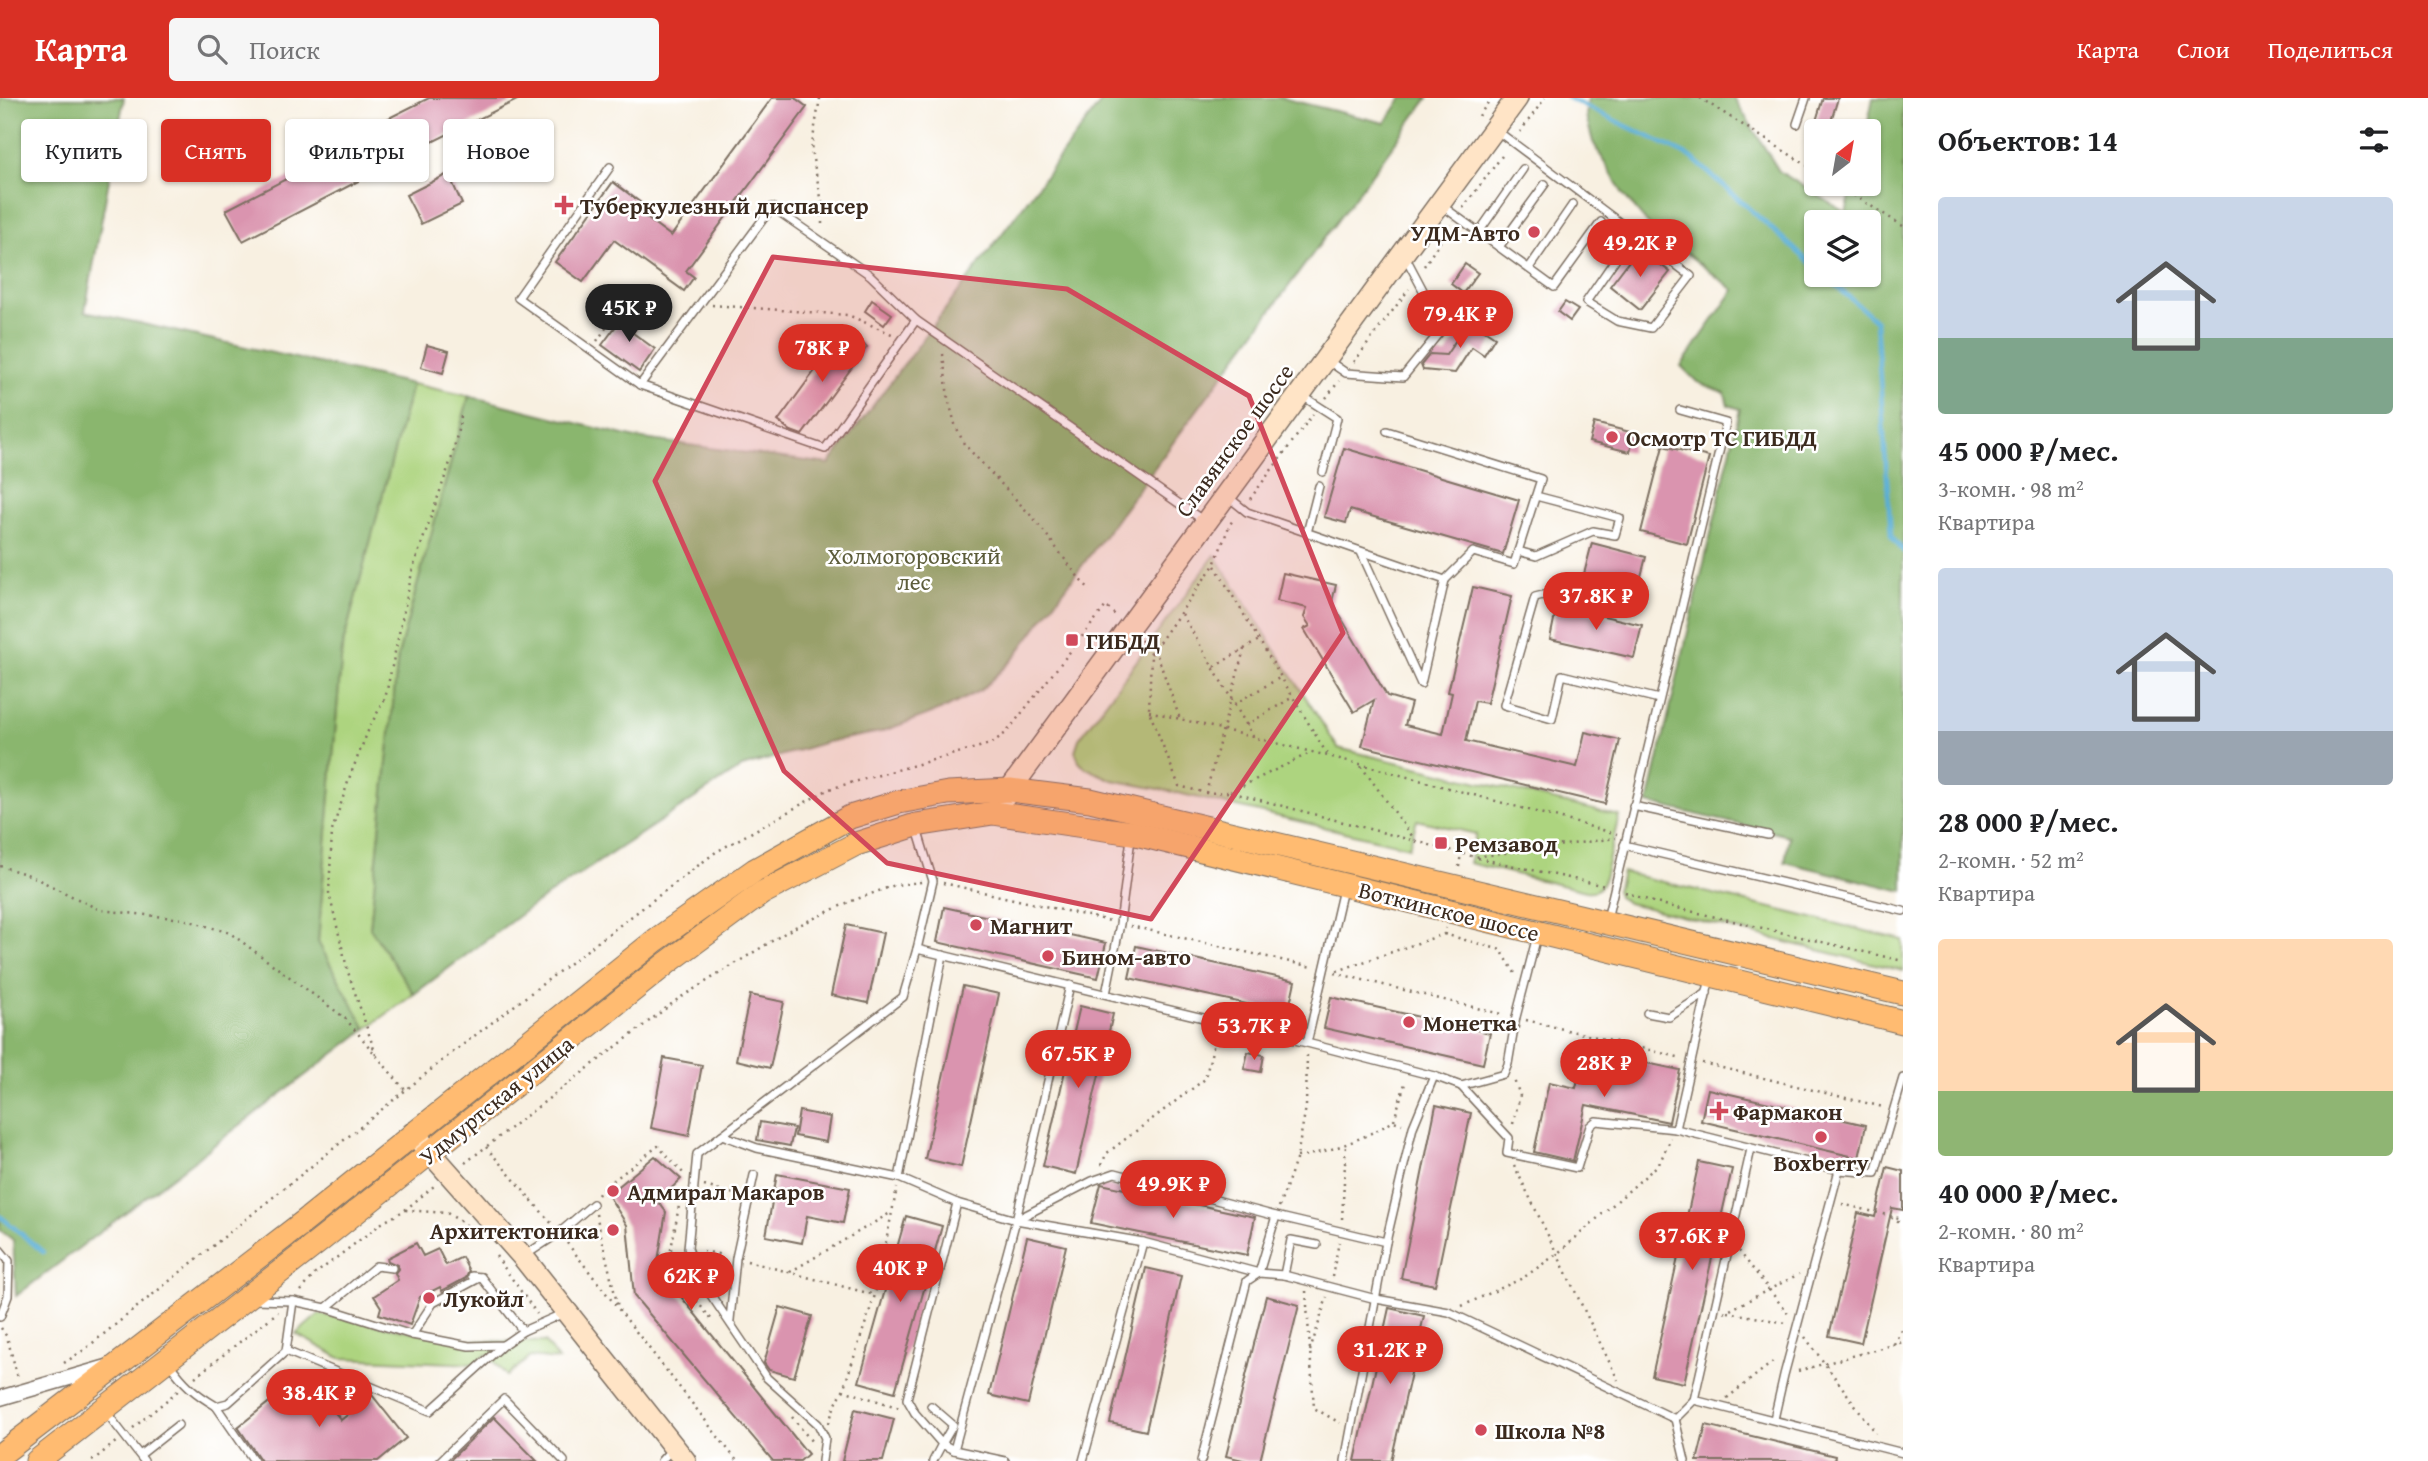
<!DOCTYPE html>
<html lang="ru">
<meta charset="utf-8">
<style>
:root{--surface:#fff;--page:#f6f6f6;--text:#202124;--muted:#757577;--accent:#d93025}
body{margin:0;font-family:"Gentium Book Plus",serif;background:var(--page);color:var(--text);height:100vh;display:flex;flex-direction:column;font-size:26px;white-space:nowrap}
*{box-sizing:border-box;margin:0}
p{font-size:23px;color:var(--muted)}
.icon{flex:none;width:38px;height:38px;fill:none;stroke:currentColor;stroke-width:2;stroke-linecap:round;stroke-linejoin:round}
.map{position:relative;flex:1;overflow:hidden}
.sheet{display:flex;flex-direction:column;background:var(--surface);width:525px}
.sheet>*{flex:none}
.banner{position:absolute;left:21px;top:21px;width:665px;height:63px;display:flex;gap:14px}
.needle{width:46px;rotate:31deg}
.controls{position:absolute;left:1804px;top:21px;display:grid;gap:14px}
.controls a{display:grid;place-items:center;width:77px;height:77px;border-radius:7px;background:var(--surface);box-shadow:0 2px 5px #0004;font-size:35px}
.price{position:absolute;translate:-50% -60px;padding:0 16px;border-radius:24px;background:var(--accent);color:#fff;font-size:23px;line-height:46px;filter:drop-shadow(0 2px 4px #0008)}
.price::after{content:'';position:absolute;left:50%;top:42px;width:21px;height:16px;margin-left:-10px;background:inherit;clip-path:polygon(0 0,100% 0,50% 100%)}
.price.active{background:#222;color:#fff}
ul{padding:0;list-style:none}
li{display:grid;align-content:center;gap:14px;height:371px;padding:0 35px}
li span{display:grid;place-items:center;height:217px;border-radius:7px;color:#555}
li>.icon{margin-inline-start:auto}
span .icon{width:126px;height:126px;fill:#fffc;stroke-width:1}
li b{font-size:30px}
h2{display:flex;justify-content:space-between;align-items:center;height:84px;padding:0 35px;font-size:30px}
.tag{padding:0 24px;border-radius:7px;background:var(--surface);box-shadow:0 2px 5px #0004;font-size:24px;line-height:63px}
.tag.active{background:var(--accent);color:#fff}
header{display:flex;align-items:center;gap:42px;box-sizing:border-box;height:98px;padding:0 35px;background:var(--accent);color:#fff}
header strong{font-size:33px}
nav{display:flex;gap:38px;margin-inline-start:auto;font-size:24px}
.search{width:490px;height:63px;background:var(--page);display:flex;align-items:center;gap:18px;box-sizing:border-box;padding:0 24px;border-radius:7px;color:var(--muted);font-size:26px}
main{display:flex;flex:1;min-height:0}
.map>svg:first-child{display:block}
</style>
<header>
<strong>Карта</strong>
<div class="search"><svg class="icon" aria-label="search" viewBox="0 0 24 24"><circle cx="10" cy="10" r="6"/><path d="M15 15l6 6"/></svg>Поиск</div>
<nav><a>Карта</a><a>Слои</a><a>Поделиться</a></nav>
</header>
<main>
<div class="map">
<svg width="1903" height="1363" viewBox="0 0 1903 1363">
<rect width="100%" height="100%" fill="#fff"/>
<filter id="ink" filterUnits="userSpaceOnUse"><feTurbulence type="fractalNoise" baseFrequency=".0143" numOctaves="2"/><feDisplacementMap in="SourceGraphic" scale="14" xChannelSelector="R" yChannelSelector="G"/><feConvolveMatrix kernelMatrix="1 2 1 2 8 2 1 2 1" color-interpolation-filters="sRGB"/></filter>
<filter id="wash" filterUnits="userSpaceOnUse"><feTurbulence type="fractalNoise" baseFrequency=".00686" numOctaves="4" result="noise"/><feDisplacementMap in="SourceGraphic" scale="28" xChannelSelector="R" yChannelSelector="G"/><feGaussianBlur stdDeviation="1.57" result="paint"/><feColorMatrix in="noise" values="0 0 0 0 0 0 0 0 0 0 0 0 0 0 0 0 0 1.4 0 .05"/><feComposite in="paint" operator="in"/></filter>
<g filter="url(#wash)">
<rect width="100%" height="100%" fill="#f8f0e1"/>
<g fill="#add47f" stroke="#747f4e" stroke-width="2">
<path d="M412 286 469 298 398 558 370 830 414 896 366 931 318 845 342 550Z"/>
<path d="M1215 457 1338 650 1619 718 1603 784C1599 792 1595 794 1586 793L1469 765 1476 736 1417 722 1409 749 1169 693 1112 682 1086 670 1079 663 1075 653 1079 641Z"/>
<path d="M1622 774 1903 842V873L1628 805 1618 799 1617 793Z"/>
<path d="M319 1216 458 1242 545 1244 558 1262 530 1259 507 1278 487 1256 474 1266 340 1260 296 1236Z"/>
</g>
<g fill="#8ab66e" stroke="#627046" stroke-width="2" fill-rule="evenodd">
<path d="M0 0H124L85 213 412 286 342 550 318 844 366 931 16 1198 13 1142 0 1132Z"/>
<path d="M1104 0H1282L1385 25 1402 0H1428L1013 561 981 592 948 609 881 634 827 644 742 669 529 810 414 896 370 830 398 558 469 298 636 340 829 366Z"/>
<path d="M1588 0H1734L1779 73 1846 115 1853 86H1869V33H1866L1873 0H1903V793L1785 764 1789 738 1648 705 1740 311 1728 307 1725 295 1697 284 1681 268 1734 192 1648 126 1623 96 1593 44 1586 18ZM1869 124V177H1816V124Z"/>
</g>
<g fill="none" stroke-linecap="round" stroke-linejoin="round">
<g stroke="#59aed5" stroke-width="4.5">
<path d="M1568 0 1691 59 1816 170"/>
<path d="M1824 177 1876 223 1891 438 1903 453"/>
<path d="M0 1118 43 1154"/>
</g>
</g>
<g id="blocks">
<g fill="#da94af">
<path d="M429 0H521L404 58 385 22Z"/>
<path d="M772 0H795L807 9 686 173 694 179 684 193 614 142 583 184 555 164 613 84 641 105 636 112 671 138Z"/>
<path d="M1823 0H1838L1828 33H1813Z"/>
<path d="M352 47 368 78 243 143 226 112Z"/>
<path d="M468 66 453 86 462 106 421 126 406 97Z"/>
<path d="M1639 150 1670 174 1640 212 1610 188Z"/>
<path d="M1465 166 1478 175 1463 195 1451 186Z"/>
<path d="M872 202 892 216 884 227 865 213Z"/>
<path d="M1565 204 1578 212 1570 223 1558 214Z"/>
<path d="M625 216 639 226 633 235 655 251 639 274 602 247Z"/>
<path d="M1472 224 1495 239 1484 257 1472 249 1455 275 1423 272 1421 267 1430 256 1446 257 1462 233 1465 235Z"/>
<path d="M844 233 867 249 802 337 791 333 778 323Z"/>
<path d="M427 247 449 253 443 275 421 269Z"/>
<path d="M1594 325 1634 335 1630 354 1589 344Z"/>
<path d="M1663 348 1709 359 1687 446 1641 434Z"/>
<path d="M1344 350 1519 402 1503 456 1350 412 1346 425 1324 419Z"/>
<path d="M1592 445 1646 459 1638 490 1584 476Z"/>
<path d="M1283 475 1336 487 1332 504 1387 598 1411 605 1405 627 1443 636 1452 595 1448 594 1473 489 1512 498 1487 605 1475 603 1466 643 1577 669 1585 634 1620 642 1605 706 1362 648 1374 602 1354 614 1304 531 1310 528 1304 519 1307 510 1277 503Z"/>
<path d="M1557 507 1642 527 1634 560 1550 541Z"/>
<path d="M944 809 1106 845 1098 880 937 844Z"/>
<path d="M846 827 883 835 868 905 831 897Z"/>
<path d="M1136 848 1295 883 1288 915 1129 880Z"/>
<path d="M963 888 999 896 961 1069 925 1061Z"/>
<path d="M750 897 784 904 770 970 736 962Z"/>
<path d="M1331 899 1490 935 1483 966 1324 930Z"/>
<path d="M1080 908 1113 916 1076 1076 1043 1068Z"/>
<path d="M1584 952 1680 972 1669 1024 1586 1007 1573 1063 1534 1054 1549 984 1576 990Z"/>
<path d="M1248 954 1264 957 1261 974 1244 971Z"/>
<path d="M664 960 702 967 689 1038 651 1030Z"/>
<path d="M1708 991 1866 1027 1859 1060 1701 1023Z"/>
<path d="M1436 1007 1471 1015 1435 1187 1401 1180Z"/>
<path d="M799 1013 830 1019 826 1044 795 1038Z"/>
<path d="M760 1024 794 1030 790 1048 757 1042Z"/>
<path d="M655 1058 681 1081 658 1103 666 1114 657 1169 808 1356 800 1363H773L634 1198 627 1127 608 1097Z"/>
<path d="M1699 1064 1732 1071 1684 1285 1652 1278Z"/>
<path d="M1887 1069 1903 1073V1112L1892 1110 1861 1245 1829 1238 1858 1115 1875 1119Z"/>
<path d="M777 1076 850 1090 843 1125 807 1118 802 1145 766 1138Z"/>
<path d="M1101 1086 1255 1119 1247 1157 1091 1125Z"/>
<path d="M906 1118 942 1128 895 1294 859 1284Z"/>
<path d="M1027 1139 1066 1148 1028 1306 989 1297Z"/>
<path d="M416 1145 423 1158 438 1151 446 1167 462 1159 469 1173 466 1180 442 1193 440 1189 420 1199 410 1227 379 1216 381 1209 374 1198 398 1182 395 1175 398 1171 397 1167 388 1163 387 1160Z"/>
<path d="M1146 1170 1181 1178 1146 1333 1110 1325Z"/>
<path d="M1266 1198 1299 1207 1260 1363H1247L1226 1358Z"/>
<path d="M780 1209 812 1218 794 1279 769 1272 764 1265Z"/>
<path d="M1389 1210 1424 1218 1391 1363H1355Z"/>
<path d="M297 1282 311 1284 341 1322 372 1297 406 1340 378 1363H261L238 1329Z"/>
<path d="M855 1311 894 1321 883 1363H842Z"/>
<path d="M494 1319 537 1363H449Z"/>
<path d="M1706 1327 1835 1358 1834 1363H1697Z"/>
</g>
</g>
</g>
<g filter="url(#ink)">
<use href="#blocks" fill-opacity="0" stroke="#7d6f62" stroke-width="2"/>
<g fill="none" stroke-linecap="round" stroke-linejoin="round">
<defs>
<g id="lane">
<path d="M1797 26 1806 0"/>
<path d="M1496 32 1691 178 1651 230 1617 223 1586 204 1634 134"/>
<path d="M610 69 518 200 640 287 772 109 870 177 916 222 1204 423"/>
<path d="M1441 107 1554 189 1601 124"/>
<path d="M1479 134 1523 71"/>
<path d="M1499 149 1545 86"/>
<path d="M1529 170 1573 106"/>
<path d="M1327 262 1346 275 1403 279 1443 230 1405 158"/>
<path d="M640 287 825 351 916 222"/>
<path d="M1301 297 1337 320 1323 374"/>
<path d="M1387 333 1541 381 1514 466 1473 454 1445 482"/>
<path d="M1227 398 1247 414 1445 482 1421 586 1361 454"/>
<path d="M1307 435 1319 388"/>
<path d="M1518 453 1536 458 1593 433 1615 437 1620 420 1536 398"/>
<path d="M1634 505 1571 490 1535 499 1504 607 1552 621 1562 577 1659 601"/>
<path d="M1633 708 1768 737"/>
<path d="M1624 747 1903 813"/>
<path d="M1607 821 1726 325 1680 312"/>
<path d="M917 851 933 783 917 731"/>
<path d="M1106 896 1120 826 1131 740"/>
<path d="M1647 915 1669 919 1707 895"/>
<path d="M1307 945 1343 791"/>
<path d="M1461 988 1509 1040 1507 1055 1577 1070 1590 1028 1596 1023 1676 1031 1839 1072 1875 1075 1903 980"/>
<path d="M1676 1031 1710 880"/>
<path d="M722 1037 903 899 917 851 1307 945 1434 978 1461 988 1504 976 1508 966 1516 919 1537 838"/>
<path d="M899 1080 943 857"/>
<path d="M1016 1122 1092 1083 1115 1075 1276 1118 1386 1144"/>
<path d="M0 1152 9 1163 8 1198 0 1219"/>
<path d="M524 1158 559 1135 593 1106"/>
<path d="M1284 1177 1291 1142 1317 1147"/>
<path d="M472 1178 481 1179 523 1233 564 1215"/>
<path d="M254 1202 293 1203 326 1210 376 1168 392 1170"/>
<path d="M326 1210 412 1237 433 1205 481 1179"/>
<path d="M730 1222 736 1160 754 1077"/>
<path d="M412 1237 469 1248 503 1247 523 1233"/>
<path d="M286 1253 430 1313 503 1247"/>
<path d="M169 1265C184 1286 194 1295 216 1308L228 1305 286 1253 293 1203"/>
<path d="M1694 1302 1751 1051"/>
<path d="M216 1308 254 1363"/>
<path d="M931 1308 953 1327 942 1346 915 1315 907 1301 957 1105"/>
<path d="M106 1314 144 1363"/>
<path d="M1675 1321 1694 1302 1903 1355"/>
<path d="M1774 1321 1784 1277 1839 1072"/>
<path d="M954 1352 1016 1122 1070 887"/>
<path d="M140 1357 178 1327"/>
<path d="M440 1363 504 1301 564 1363"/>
<path d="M661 1363 673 1350"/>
<path d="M822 1363 825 1340 818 1326 767 1280 698 1178 688 1150 697 1056 722 1037 757 1050 899 1080 957 1105 1016 1122 1143 1144 1259 1175 1284 1177 1376 1201 1449 1214 1675 1321 1685 1363"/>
<path d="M933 1363 942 1346 954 1352 1005 1363"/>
<path d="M1083 1363 1143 1144"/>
<path d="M1201 1363 1247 1183 1259 1175 1276 1118"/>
<path d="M1345 1363 1386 1144 1413 1029 1434 978"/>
</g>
<path id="street" d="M0 1300 107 1269"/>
<g id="secondary">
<path d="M1000 705 1517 0"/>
<path d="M413 1035 523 1159 685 1363"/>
</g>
<g id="primary">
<path d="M0 1357 305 1123 656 842 755 772 850 719 899 704 948 695 1010 692 1090 702 1903 895"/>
<path d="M37 1363 321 1142 667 865 762 795 856 746 916 727 993 715 1132 735 1903 924"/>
</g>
</defs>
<use href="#lane" stroke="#7d6f62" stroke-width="10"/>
<use href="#street" stroke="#7d6f62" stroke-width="17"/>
<use href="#secondary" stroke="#7d6f62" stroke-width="24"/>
<use href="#primary" stroke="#7d6f62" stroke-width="25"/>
<g stroke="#7d6f62" stroke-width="2.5" stroke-dasharray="2 5" stroke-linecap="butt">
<path d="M820 0 811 52 822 104V130"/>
<path d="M1700 0 1816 73"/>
<path d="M1479 18 1491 0"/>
<path d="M1520 34 1545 0"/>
<path d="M1836 86 1903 128"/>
<path d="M1463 110 1505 54"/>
<path d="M1424 168 1451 127"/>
<path d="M712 207 848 217 894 237"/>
<path d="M597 243 624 204"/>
<path d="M943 256 948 300 955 326 964 346 1036 423 1082 484 1091 492"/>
<path d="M1354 264 1409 191"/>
<path d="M1326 300 1339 283"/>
<path d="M1250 401 1313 316"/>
<path d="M1215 468 1328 658"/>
<path d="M1182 516 1254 640"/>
<path d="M1141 542 1151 556 1149 613 1179 688 1206 695 1230 694 1475 759 1616 740"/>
<path d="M1155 551 1180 621 1360 666 1617 736"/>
<path d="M1151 556 1214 467 1230 426 1235 420"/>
<path d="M1214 569 1259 542"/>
<path d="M1234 606 1281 579"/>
<path d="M1149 613 1180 621"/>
<path d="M1246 627 1293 599"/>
<path d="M1361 668 1415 742"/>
<path d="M1230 694 1312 654"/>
<path d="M1206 695 1244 551"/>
<path d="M1478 760 1605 788"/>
<path d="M0 768 29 777 100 812 183 821 230 835 345 920 405 992"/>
<path d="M1459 769 1461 755"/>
<path d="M943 785 1110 823"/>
<path d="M1625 794 1656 805 1903 863"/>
<path d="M1130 828 1312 869"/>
<path d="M1444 836 1501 852 1516 877"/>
<path d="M1337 873 1444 836 1446 830"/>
<path d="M1335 875 1505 917"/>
<path d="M1526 922 1682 960"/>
<path d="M376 957 348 874 329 795 332 733 350 678 370 628 385 601 413 470 452 359 462 314"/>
<path d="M1702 965 1883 1009"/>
<path d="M1394 1022 1406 982"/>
<path d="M1513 1026 1520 997 1514 982"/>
<path d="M486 1049 552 1126"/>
<path d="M1297 1059C1334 1053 1362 1041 1394 1023L1402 1026"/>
<path d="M465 1065 678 901 793 830 849 804 895 787 922 784"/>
<path d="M1101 1067 1107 1055 1205 981 1217 933"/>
<path d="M1514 1067 1618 1282"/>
<path d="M704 1088 738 1097"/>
<path d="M598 1097 601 1092 658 1048 684 1076"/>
<path d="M680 1102 668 1168 712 1222"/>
<path d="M1842 1106 1903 1121"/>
<path d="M1279 1109 1297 1059 1306 1009 1307 955"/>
<path d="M405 1112 434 1088"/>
<path d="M596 1116 618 1209"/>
<path d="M1891 1119 1903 1126"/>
<path d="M1342 1121 1346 1047"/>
<path d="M567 1145 737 1363"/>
<path d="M703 1153 723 1157"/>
<path d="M1739 1153 1789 1217"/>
<path d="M496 1158 537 1216"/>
<path d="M747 1163 875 1197"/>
<path d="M790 1174 892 1114"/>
<path d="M1332 1179 1339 1144"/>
<path d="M301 1193 315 1176 382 1125 405 1112 447 1115 471 1130"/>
<path d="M1306 1193 1314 1310 1340 1325"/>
<path d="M1462 1208 1523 1180 1557 1156 1659 1066 1671 1040"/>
<path d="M1728 1214 1786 1225"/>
<path d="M1724 1215 1799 1176"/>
<path d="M1 1230 7 1239 18 1280"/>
<path d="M1805 1239 1876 1335"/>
<path d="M1894 1246 1903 1228"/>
<path d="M1310 1253 1327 1199"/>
<path d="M64 1265 84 1252 448 958 716 754 829 691 990 646 1006 635 1106 508 1116 518"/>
<path d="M1798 1273 1903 1244"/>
<path d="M195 1279 278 1214"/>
<path d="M843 1292 900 1310"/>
<path d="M1727 1300 1774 1263"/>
<path d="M792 1319 812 1344"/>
<path d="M829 1325 833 1312 843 1292 875 1197 897 1090"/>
<path d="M133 1330 179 1292"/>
<path d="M92 1363 117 1343"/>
</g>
<use href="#lane" stroke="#fff" stroke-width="7"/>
<use href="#street" stroke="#fff" stroke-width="14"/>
<use href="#secondary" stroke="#ffe4c6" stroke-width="21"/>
<use href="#primary" stroke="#ffbb71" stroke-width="23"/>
</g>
</g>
<path fill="#d1495b" fill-opacity="0.2" stroke="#d1495b" stroke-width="5" stroke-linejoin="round" d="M773 159 1067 191 1249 298 1343 535 1151 821 887 765 784 673 655 383Z"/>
<g fill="#d1495b" stroke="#fff" stroke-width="2.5">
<path d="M560.5 96.5h7v7h7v7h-7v7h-7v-7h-7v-7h7z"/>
<circle cx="1534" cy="134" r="7"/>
<circle cx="1612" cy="339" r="7"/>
<rect x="1065" y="535" width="14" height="14" rx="3.5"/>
<rect x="1434" y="738" width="14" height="14" rx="3.5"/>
<circle cx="976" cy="827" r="7"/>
<circle cx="1048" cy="858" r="7"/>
<circle cx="1409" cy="924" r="7"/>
<path d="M1715.5 1002.5h7v7h7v7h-7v7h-7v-7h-7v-7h7z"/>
<circle cx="1821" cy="1039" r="7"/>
<circle cx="613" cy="1093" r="7"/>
<circle cx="613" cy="1132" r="7"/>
<circle cx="429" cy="1200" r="7"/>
<circle cx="1481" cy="1332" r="7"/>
</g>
<g text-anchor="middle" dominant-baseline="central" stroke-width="5" stroke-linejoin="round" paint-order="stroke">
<g font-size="23" font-weight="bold" fill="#3b2a1e" stroke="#fff" text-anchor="start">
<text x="580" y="107">Туберкулезный диспансер</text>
<text x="1520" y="134" text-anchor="end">УДМ-Авто</text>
<text x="1626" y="339">Осмотр ТС ГИБДД</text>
<text x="1086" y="542">ГИБДД</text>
<text x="1455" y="745">Ремзавод</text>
<text x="990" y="827">Магнит</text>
<text x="1062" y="858">Бином-авто</text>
<text x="1423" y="924">Монетка</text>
<text x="1733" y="1013">Фармакон</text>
<text x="1821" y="1064" text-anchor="middle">Boxberry</text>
<text x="627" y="1093">Адмирал Макаров</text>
<text x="599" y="1132" text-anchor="end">Архитектоника</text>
<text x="443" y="1200">Лукойл</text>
<text x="1495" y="1332">Школа №8</text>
</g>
<g font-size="23" fill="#3b2a1e" stroke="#fff">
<text transform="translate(1234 342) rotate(-54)">Славянское шоссе</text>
<text transform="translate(1449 813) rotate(14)">Воткинское шоссе</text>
<text transform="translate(496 1002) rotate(-39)">Удмуртская улица</text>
</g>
<g font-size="23" fill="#5d5d3b" stroke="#fff">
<text x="914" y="457">Холмогоровский<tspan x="914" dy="26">лес</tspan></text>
</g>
</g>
</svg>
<div class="controls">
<a><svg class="needle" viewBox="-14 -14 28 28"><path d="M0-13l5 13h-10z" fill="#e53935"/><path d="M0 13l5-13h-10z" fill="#757577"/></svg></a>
<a><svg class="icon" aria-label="layers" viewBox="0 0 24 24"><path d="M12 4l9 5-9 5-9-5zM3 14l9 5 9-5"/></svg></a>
</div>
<b class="price" style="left:1640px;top:181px">49.2K ₽</b>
<b class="price active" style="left:629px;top:246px">45K ₽</b>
<b class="price" style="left:1460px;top:252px">79.4K ₽</b>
<b class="price" style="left:822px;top:286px">78K ₽</b>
<b class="price" style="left:1596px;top:534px">37.8K ₽</b>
<b class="price" style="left:1254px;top:964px">53.7K ₽</b>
<b class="price" style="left:1078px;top:992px">67.5K ₽</b>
<b class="price" style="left:1604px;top:1001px">28K ₽</b>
<b class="price" style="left:1173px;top:1122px">49.9K ₽</b>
<b class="price" style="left:1692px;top:1174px">37.6K ₽</b>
<b class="price" style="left:900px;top:1206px">40K ₽</b>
<b class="price" style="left:691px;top:1214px">62K ₽</b>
<b class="price" style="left:1390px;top:1288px">31.2K ₽</b>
<b class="price" style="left:319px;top:1331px">38.4K ₽</b>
<div class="banner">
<a class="tag">Купить</a>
<a class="tag active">Снять</a>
<a class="tag">Фильтры</a>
<a class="tag">Новое</a>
</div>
</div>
<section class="sheet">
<h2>Объектов: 14<svg class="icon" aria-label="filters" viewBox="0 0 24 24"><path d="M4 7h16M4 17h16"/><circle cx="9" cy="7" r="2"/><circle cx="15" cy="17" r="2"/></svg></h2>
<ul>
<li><span style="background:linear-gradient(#c9d6e8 65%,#7fa58c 0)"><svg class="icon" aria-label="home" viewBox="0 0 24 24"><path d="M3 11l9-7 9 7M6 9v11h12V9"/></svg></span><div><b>45 000 ₽/мес.</b><p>3-комн. · 98 m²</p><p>Квартира</p></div></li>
<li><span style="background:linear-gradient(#c9d6e8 75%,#9aa5b1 0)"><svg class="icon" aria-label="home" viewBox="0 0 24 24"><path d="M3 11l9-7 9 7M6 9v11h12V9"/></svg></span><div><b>28 000 ₽/мес.</b><p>2-комн. · 52 m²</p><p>Квартира</p></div></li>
<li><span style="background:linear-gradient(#ffd9b3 70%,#8fb573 0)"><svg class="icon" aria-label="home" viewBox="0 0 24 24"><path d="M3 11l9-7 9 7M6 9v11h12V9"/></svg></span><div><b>40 000 ₽/мес.</b><p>2-комн. · 80 m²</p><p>Квартира</p></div></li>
</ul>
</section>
</main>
